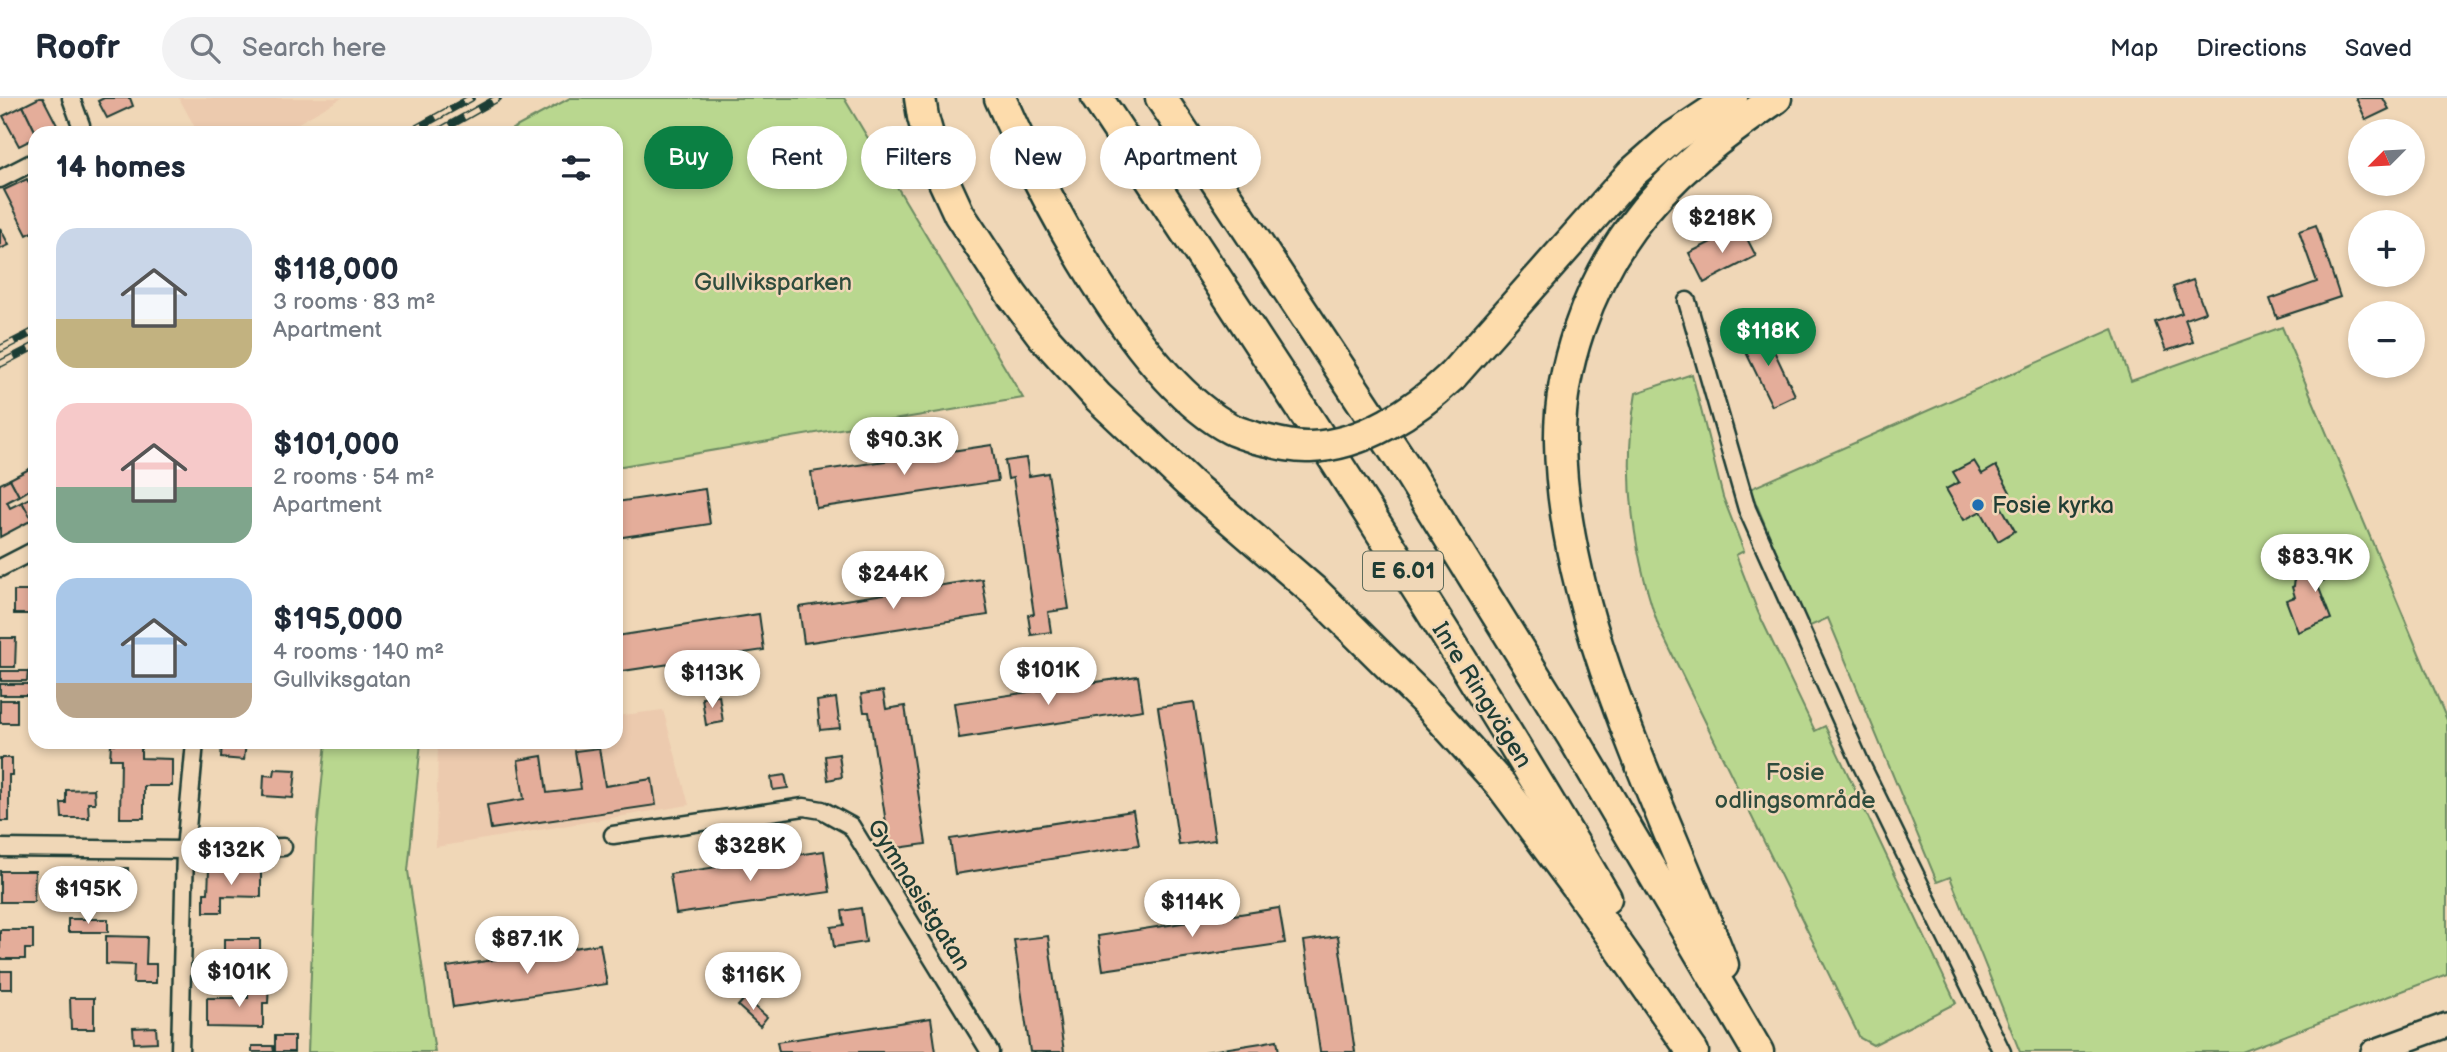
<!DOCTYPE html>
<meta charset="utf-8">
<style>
:root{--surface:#fff;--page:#f2f2f3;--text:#1f2937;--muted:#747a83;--line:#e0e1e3;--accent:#0b8043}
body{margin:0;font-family:"Balsamiq Sans",sans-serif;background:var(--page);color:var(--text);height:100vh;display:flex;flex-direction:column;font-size:26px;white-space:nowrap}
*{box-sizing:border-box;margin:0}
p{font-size:23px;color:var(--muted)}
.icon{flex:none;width:38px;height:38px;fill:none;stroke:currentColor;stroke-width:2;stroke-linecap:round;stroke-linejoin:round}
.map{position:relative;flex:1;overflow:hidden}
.panel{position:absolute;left:28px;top:28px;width:595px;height:623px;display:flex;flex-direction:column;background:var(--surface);border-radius:21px;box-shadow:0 4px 10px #0003}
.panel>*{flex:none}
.guide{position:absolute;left:644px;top:28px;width:665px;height:63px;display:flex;gap:14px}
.needle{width:46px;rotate:246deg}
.controls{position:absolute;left:2348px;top:21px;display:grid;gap:14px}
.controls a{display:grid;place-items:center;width:77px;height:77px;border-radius:50%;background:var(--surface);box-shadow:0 4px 10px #0003;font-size:35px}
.price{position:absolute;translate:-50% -60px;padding:0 16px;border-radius:24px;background:#fff;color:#222;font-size:23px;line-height:46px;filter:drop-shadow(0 2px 4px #0008)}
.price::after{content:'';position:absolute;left:50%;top:42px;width:21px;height:16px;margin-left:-10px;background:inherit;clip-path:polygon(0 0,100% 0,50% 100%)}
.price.active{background:var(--accent);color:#fff}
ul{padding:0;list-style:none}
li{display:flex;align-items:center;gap:21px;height:175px;padding:0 28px}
li span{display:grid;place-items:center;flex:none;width:196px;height:140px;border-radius:21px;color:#555}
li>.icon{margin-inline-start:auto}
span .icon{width:84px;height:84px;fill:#fffc;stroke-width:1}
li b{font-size:30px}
h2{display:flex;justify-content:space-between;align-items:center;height:84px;padding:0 28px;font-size:30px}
.chip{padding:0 24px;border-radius:32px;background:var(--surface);box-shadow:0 4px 10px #0003;font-size:24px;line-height:63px}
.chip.active{background:var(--accent);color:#fff}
header{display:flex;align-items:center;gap:42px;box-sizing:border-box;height:98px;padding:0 35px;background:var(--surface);border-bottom:2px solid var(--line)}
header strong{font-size:33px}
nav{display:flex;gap:38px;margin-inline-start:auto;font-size:24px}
.search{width:490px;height:63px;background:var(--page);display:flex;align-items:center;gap:18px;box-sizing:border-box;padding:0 24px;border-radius:38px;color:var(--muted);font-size:26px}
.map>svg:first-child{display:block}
</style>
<header>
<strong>Roofr</strong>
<div class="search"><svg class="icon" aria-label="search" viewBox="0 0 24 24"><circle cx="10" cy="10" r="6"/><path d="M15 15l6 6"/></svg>Search here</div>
<nav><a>Map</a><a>Directions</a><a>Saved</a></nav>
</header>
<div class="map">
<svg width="2447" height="954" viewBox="0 0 2447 954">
<rect width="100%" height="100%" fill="#f0d7b7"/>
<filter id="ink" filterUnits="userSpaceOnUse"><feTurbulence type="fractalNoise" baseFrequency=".0143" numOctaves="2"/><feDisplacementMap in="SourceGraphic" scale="14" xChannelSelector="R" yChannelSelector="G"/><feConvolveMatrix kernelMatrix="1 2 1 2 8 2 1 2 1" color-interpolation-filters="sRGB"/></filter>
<g filter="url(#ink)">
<g fill="#eccaae">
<path d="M179 0H342L281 35H198Z"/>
<path d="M663 612 689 707 436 749 438 644H616V618Z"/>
</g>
<g fill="#b9d78f" stroke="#6c8a62" stroke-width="2">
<path d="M570 0H844L1023 300 616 369V35H505Z"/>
<path d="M2282 229 2447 622V876L2242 954H2020L1950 779 1937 784 1828 520 1808 529 1750 391 2113 231 2131 283Z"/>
<path d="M1692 276 1723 399 1744 453 1736 457 1758 514 1815 633 1825 628 1956 905 1873 947 1860 940 1658 527C1632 451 1622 374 1636 295Z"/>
<path d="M326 644H421L408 773 435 954H308L316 743Z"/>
</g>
<g fill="#e4ad9a" stroke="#1f3d34" stroke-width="2">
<path d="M39 0H43L58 29 45 35H36L23 8Z"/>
<path d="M104 0H130L133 8 107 20 98 3Z"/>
<path d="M2356 0H2383L2389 11 2366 22Z"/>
<path d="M23 8 36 35 35 40 19 48 3 18Z"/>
<path d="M27 81 35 96V133L27 137 4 92Z"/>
<path d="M2316 127 2340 199 2277 220 2270 201 2317 184 2299 133Z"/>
<path d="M1741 129 1756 158 1704 185 1689 155Z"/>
<path d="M0 130 9 147 0 151Z"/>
<path d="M2193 182 2205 214 2185 221 2193 244 2166 253 2155 224 2182 215 2173 189Z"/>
<path d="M1764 232 1795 297 1772 308 1741 244Z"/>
<path d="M992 347 998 383 816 410 811 374Z"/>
<path d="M1026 360 1029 378 1048 375 1069 511 1048 514 1051 534 1031 537 1028 517 1034 516 1013 380 1008 381 1005 363Z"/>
<path d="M1974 363 1982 376 1996 368 2010 394 1997 401 2015 433 1998 443 1981 413 1964 422 1946 391 1959 384 1953 374Z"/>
<path d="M35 368V421L32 422 22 404 34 398 31 391 19 398 10 381Z"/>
<path d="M10 381 19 398 7 404 10 410 22 404 32 422 0 439V386Z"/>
<path d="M705 391 710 426 616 440V404Z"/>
<path d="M2353 457 2358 470 2317 485 2331 521 2298 534 2286 502 2295 499 2292 489 2294 488 2295 479Z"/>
<path d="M34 481 35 516H14V493H34Z"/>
<path d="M982 481 988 517 804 545 799 509Z"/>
<path d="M759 516 764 552 616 574V538Z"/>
<path d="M0 540H16L15 569H0Z"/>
<path d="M1 573H28L27 583H1Z"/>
<path d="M1138 578 1143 612 959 640 954 605Z"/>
<rect x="0" y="586" width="35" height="11"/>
<path d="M883 593 886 611 905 608 926 746 890 751 869 614H864L861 596Z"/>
<path d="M719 597 723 624 706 627 702 600Z"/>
<path d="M836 600 840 630 820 632 817 603Z"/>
<rect x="0" y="602" width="17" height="23"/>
<path d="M1194 604 1215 742 1179 747 1158 609Z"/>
<path d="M222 644H246L244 662 221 660Z"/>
<path d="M111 646H141V660L172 661V688H144V720H120L121 661H110Z"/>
<path d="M599 650 605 688 652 681 656 707 491 731 487 707 524 701 518 662 542 658 547 695 581 691 575 653Z"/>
<path d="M839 656 842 679 828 682 825 658Z"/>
<path d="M0 660H12V677H9V723H0Z"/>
<path d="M275 671 296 672 293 700 263 698 264 677 274 678Z"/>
<path d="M785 677 788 690 773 692 771 679Z"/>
<path d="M94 691 95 705H88L89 720H62L61 705H66V692Z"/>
<path d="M1133 713 1139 747 955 776 950 741Z"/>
<path d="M824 753 830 794 676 816 670 776Z"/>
<path d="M128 770 129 797H106V807H84L83 771Z"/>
<path d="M209 771 261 772V799L222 798V814H204V795H208Z"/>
<path d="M0 773H35L34 804H0Z"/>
<path d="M861 810 866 844 834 849 831 829 844 827 842 813Z"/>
<path d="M1279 810 1285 845 1103 872 1098 838Z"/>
<rect x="68" y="821" width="40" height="13"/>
<path d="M0 832H33V851H25V861H0Z"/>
<path d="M106 838 147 839 146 866H156V885H133L134 867 106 866Z"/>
<path d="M1048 838 1064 954H1030L1014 842Z"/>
<path d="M1338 838 1355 954H1320L1304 843Z"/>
<path d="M224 841H260V868L224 867Z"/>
<path d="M600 846 607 886 453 909 447 869Z"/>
<rect x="209" y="871" width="22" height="13"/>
<rect x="0" y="873" width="12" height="18"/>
<path d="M248 884 269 885 268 905H263V930L207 929V900H248Z"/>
<path d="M70 900H94V931H71Z"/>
<path d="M745 900 767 919 760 928 738 908Z"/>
<path d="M931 920 936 954H779L777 944Z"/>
<path d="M156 929 157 944 134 945 133 930Z"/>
<rect x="275" y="938" width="19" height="16"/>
<path d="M1277 942 1279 954H1204L1261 945Z"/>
<path d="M252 948H273L274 954H252Z"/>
</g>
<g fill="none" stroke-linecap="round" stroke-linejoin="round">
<defs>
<g id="street">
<path d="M71 0 81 27 79 35"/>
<path d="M0 81 35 63"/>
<path d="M1687 203 1747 411 1861 666 2002 954"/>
<path d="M0 470 35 452"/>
<path d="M613 737 804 709 822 712 851 728 990 954"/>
<path d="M0 750 185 752 283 749"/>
<path d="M180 954 185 752 195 644"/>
</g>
<path id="secondary" d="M2373 954 2447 927"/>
<g id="highway">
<path d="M920 0 923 19 936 66 959 116 1012 197 1042 237 1098 299 1189 385 1315 494 1424 602 1501 687 1577 789 1693 954"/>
<path d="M1000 0C1042 96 1137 282 1231 331 1239 335 1248 337 1256 340"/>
<path d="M1097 0C1272 263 1446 528 1606 800"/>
<path d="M1161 0 1408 373 1571 636 1758 954"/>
<path d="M1452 278 1631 76 1673 39 1732 0"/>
<path d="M1723 867C1661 704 1562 519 1560 343 1559 270 1588 189 1631 130 1670 76 1722 37 1776 0"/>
</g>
</defs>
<use href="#street" stroke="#1f3d34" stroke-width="21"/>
<use href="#secondary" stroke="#1f3d34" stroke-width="28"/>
<use href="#highway" stroke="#1f3d34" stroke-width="35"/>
<use href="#street" stroke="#f0d7b7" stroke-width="16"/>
<use href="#secondary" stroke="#f0d7b7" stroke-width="23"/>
<use href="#highway" stroke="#fddcac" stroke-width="30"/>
<defs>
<g id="rail">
<path d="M408 35 471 0"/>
<path d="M436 35 498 0"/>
<path d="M0 251 35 233"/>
<path d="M0 266 35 248"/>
</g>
</defs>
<use href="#rail" stroke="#1f3d34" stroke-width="8"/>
<use href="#rail" stroke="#f0d7b7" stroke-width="5" stroke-dasharray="16" stroke-linecap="butt"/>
<defs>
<path id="highway-bridge" d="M1256 340C1273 344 1292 350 1310 349 1364 347 1415 313 1452 278"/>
</defs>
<use href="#highway-bridge" stroke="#1f3d34" stroke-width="35" stroke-linecap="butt"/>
<use href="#highway-bridge" stroke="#fddcac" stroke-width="30"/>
</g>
</g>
<circle fill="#1f6fb2" stroke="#f0d7b7" stroke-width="2.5" cx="1978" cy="407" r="7"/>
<g text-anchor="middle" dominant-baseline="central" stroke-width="5" stroke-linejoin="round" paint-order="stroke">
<rect fill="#f0d7b7" stroke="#5e6b5b" stroke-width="2" x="1363" y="453.5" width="80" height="39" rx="5"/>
<g font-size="23" font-weight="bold" fill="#1f3d34">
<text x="1403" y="473">E 6.01</text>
</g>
<g font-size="24" fill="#2e4c3d" stroke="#f0d7b7">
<text x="773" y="184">Gullviksparken</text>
<text x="1795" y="674">Fosie<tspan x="1795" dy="28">odlingsområde</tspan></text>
</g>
<g font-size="24" fill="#1f3d34" stroke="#f0d7b7" text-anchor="start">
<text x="1992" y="407">Fosie kyrka</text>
</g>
<g font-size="24" fill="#1f3d34" stroke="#f0d7b7">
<text transform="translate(1482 597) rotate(58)">Inre Ringvägen</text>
<text transform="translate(919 797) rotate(58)">Gymnasistgatan</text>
</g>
</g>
</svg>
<div class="controls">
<a><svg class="needle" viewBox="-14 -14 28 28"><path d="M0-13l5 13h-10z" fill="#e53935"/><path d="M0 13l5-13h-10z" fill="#747a83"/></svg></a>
<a>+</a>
<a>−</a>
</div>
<b class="price" style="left:1722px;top:157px">$218K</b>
<b class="price active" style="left:1768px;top:270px">$118K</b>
<b class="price" style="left:904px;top:379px">$90.3K</b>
<b class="price" style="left:2315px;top:496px">$83.9K</b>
<b class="price" style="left:893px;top:513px">$244K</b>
<b class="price" style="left:1048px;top:609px">$101K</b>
<b class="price" style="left:712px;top:612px">$113K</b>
<b class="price" style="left:750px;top:785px">$328K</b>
<b class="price" style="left:231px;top:789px">$132K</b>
<b class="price" style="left:88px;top:828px">$195K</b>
<b class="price" style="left:1192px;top:841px">$114K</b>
<b class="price" style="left:527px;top:878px">$87.1K</b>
<b class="price" style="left:239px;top:911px">$101K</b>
<b class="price" style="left:753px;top:914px">$116K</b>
<div class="guide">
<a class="chip active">Buy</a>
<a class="chip">Rent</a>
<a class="chip">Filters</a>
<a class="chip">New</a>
<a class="chip">Apartment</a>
</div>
<section class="panel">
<h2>14 homes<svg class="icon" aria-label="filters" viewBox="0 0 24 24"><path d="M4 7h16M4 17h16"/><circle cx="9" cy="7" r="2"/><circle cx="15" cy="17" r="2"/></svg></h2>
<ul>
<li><span style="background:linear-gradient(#c9d6e8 65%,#c2b280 0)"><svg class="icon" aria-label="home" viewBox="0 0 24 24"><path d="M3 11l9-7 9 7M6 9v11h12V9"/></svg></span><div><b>$118,000</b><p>3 rooms · 83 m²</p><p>Apartment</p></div></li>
<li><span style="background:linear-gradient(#f6c9c9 60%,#7fa58c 0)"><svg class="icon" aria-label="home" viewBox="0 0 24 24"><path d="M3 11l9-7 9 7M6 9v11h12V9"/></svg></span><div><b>$101,000</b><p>2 rooms · 54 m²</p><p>Apartment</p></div></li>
<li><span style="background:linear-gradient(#a9c7e8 75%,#b9a48a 0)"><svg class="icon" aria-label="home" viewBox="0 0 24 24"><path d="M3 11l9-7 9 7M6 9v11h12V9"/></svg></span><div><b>$195,000</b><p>4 rooms · 140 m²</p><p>Gullviksgatan</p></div></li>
</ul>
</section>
</div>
